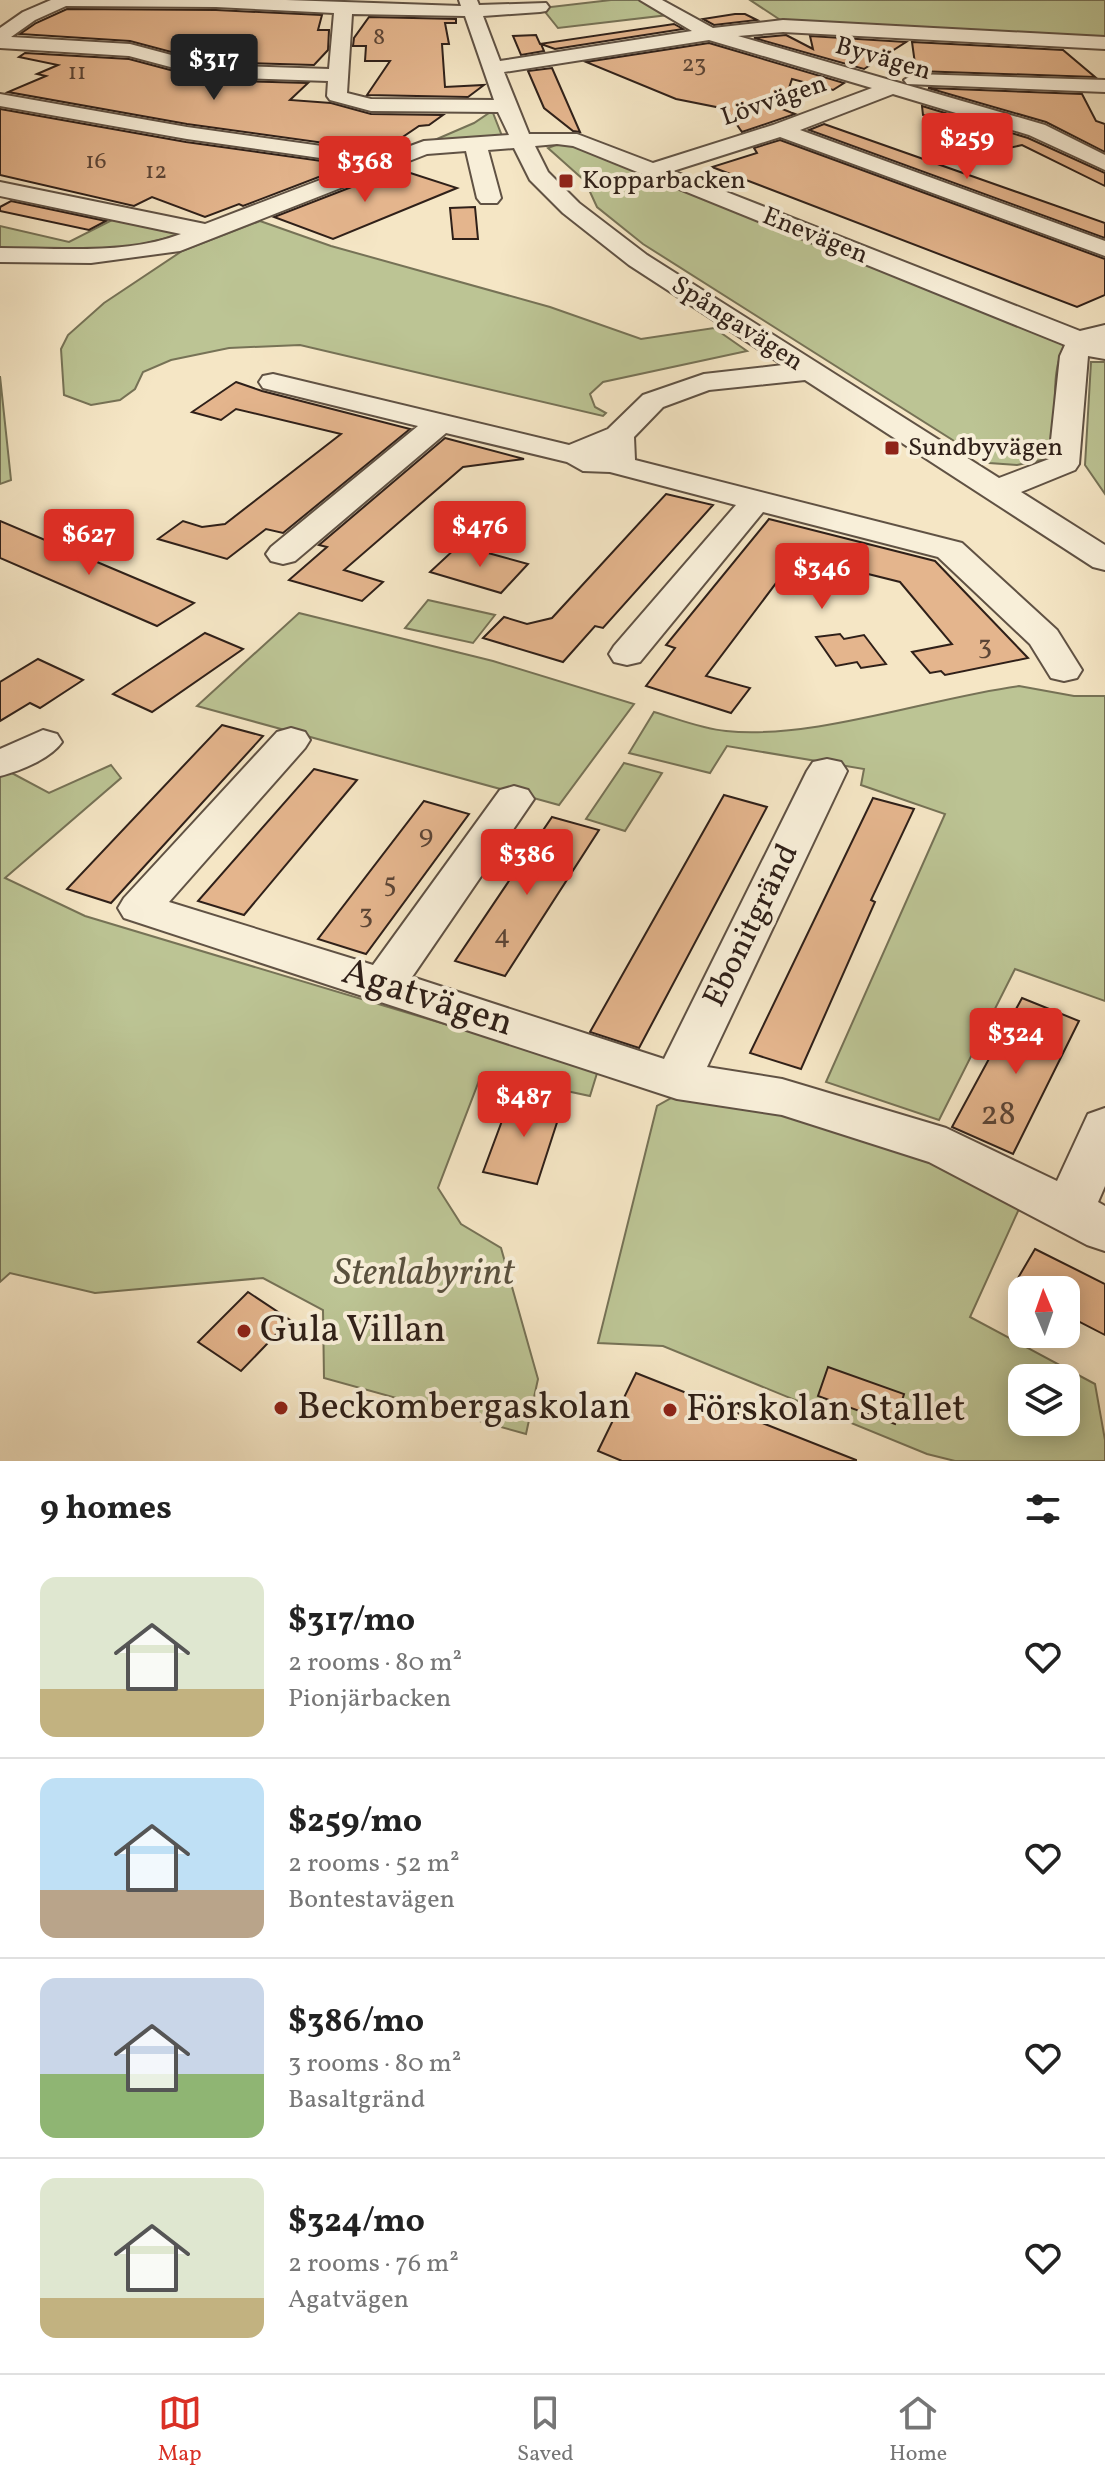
<!DOCTYPE html>
<meta charset="utf-8">
<style>
:root{--surface:#fff;--page:#f6f6f6;--text:#222;--muted:#767676;--line:#e0e0e0;--accent:#d93025}
body{margin:0;font-family:Vollkorn,serif;background:var(--page);color:var(--text);height:100vh;display:flex;flex-direction:column;font-size:30px;white-space:nowrap}
*{box-sizing:border-box;margin:0}
p{font-size:26px;color:var(--muted)}
.icon{flex:none;width:44px;height:44px;fill:none;stroke:currentColor;stroke-width:2;stroke-linecap:round;stroke-linejoin:round}
.map{position:relative;height:1461px;overflow:hidden}
.side{display:flex;flex-direction:column;background:var(--surface);flex:1}
.side>*{flex:none}
.needle{width:52px;rotate:358deg}
.buttons{position:absolute;left:1008px;top:1276px;display:grid;gap:16px}
.buttons a{display:grid;place-items:center;width:72px;height:72px;border-radius:16px;background:var(--surface);box-shadow:0 4px 20px #0003;font-size:40px}
.price{position:absolute;translate:-50% -68px;padding:0 18px;border-radius:8px;background:var(--accent);color:#fff;font-size:26px;line-height:52px;filter:drop-shadow(0 2px 4px #0008)}
.price::after{content:'';position:absolute;left:50%;top:48px;width:24px;height:18px;margin-left:-12px;background:inherit;clip-path:polygon(0 0,100% 0,50% 100%)}
.price.current{background:#222;color:#fff}
ul{padding:0;list-style:none}
li{display:flex;align-items:center;gap:24px;height:200px;padding:0 40px}
li+li{border-top:2px solid var(--line)}
li span{display:grid;place-items:center;flex:none;width:224px;height:160px;border-radius:16px;color:#555}
li>.icon{margin-inline-start:auto}
span .icon{width:96px;height:96px;fill:#fffc;stroke-width:1}
li b{font-size:34px}
h2{display:flex;justify-content:space-between;align-items:center;height:96px;padding:0 40px;font-size:34px}
.tabs{display:flex;justify-content:space-around;align-items:center;height:112px;border-top:2px solid var(--line);background:var(--surface);font-size:22px;color:var(--muted)}
.tabs a{display:grid;justify-items:center;gap:4px}
.tabs .current{color:var(--accent)}
.map>svg:first-child{display:block}
</style>
<div class="map">
<svg width="1105" height="1461" viewBox="0 0 1105 1461">
<rect width="100%" height="100%" fill="#f5e6c5"/>
<filter id="stains"><feTurbulence type="fractalNoise" baseFrequency=".0025" numOctaves="4"/><feColorMatrix values="0 0 0 0 .2 0 0 0 0 .09 0 0 0 0 .02 0 0 0 .5 -.17"/></filter>
<radialGradient id="worn" r=".72"><stop offset=".6" stop-color="#630" stop-opacity="0"/><stop offset="1" stop-color="#630" stop-opacity=".3"/></radialGradient>
<g fill="#bcc494" stroke="#767256" stroke-width="2" fill-rule="evenodd">
<path d="M611 0H641L668 15 558 28 542 8Z"/>
<path d="M750 0H1105V39L785 23Z"/>
<path d="M489 113H493L502 136 423 145 474 123Z"/>
<path d="M561 143 578 147 1065 344C1046 381 1063 422 1046 459L1017 465 989 463 643 244 597 207 585 181 548 148Z"/>
<path d="M116 218 184 232C120 256 67 254 0 249V226L69 242Z"/>
<path d="M260 221 331 246 550 307 641 339 714 328 747 351 603 382 590 394 595 407 606 413 603 416 300 345 229 348 171 360 143 372 135 389 120 400 91 405 64 395 61 349 68 335 104 303 182 251Z"/>
<path d="M1091 362H1105V494L1085 465Z"/>
<path d="M0 376 11 480 0 484Z"/>
<path d="M428 600 495 615 473 643 405 628Z"/>
<path d="M299 613 493 661 634 704 559 805 197 706Z"/>
<path d="M1019 686 1074 696H1105V1001L1015 969 939 1120 826 1082 945 814 861 785 864 769 727 746 710 773 629 753 654 712C678 719 702 729 726 731 814 740 929 698 1019 686Z"/>
<path d="M624 763 662 773 625 831 586 819Z"/>
<path d="M111 765 121 778 5 878 85 916 598 1070 590 1096 482 1073 438 1188 461 1224 501 1248 538 1379 526 1434 324 1378 323 1310 263 1278 95 1293 10 1273 0 1282V776L8 771 49 793Z"/>
<path d="M682 1092 774 1109 933 1164 1019 1209 970 1317 1095 1384 1105 1440V1461H955L927 1454 663 1346 598 1343 657 1106ZM1022 1378H1066V1422H1022Z"/>
</g>
<g fill="#e4b58d" stroke="#2f2019" stroke-width="2">
<path d="M67 9 216 10 322 15 318 30H329L328 50 314 65 209 62 130 41 20 34 36 23Z"/>
<path d="M735 14H745L757 20 714 25 703 19Z"/>
<path d="M369 17 456 19V23H445L449 44H442L445 87 484 85 468 97 367 95 390 61H365L366 46H353L354 38Z"/>
<path d="M674 24 683 29 555 49 541 44 544 51 521 55 513 36 536 35 540 44Z"/>
<path d="M786 35 813 49 810 36 906 42 864 69 754 38Z"/>
<path d="M912 42 1063 50 1095 77 916 71Z"/>
<path d="M709 43 844 83 833 90 792 79 782 109 795 114 742 132 726 109 676 99 586 62Z"/>
<path d="M25 53 129 59 208 80 308 83 290 100 331 103 371 114 443 115 429 125 419 126 382 151 187 124 8 92 46 76 37 74 58 65 19 57Z"/>
<path d="M552 68 580 132 573 131 544 108 528 71Z"/>
<path d="M928 88 1082 94 1096 121 1105 124V152L1046 122Z"/>
<path d="M922 106 1028 138 1105 173V186L1022 145 1009 148 970 128 923 115Z"/>
<path d="M0 109 186 142 350 165 243 206 239 204 205 217 152 197 134 206 0 175Z"/>
<path d="M824 124 1105 223V238L809 130Z"/>
<path d="M780 140 1105 259V295L1077 307 712 167 757 153 754 148Z"/>
<path d="M398 169 457 188 333 239 274 217Z"/>
<path d="M11 201 106 221 89 230 0 211V207Z"/>
<path d="M475 207 478 239H453L450 208Z"/>
<path d="M236 382 262 391 410 429 283 533 266 529 227 559 158 539 183 521 202 527 225 524 341 434 236 409 221 420 192 412Z"/>
<path d="M445 438 524 459 463 467 344 570 383 582 362 601 289 580 327 547 319 545Z"/>
<path d="M666 494 713 505 603 628 595 626 563 662 483 638 504 617 527 624 552 618Z"/>
<path d="M769 519 935 561 1028 658 945 675 941 671 930 673 912 652 952 644 900 582 840 567 842 561 801 550 706 676 750 688 731 713 646 686 675 648 666 645Z"/>
<path d="M0 521 71 551 194 603 157 626 0 558Z"/>
<path d="M459 545 499 556 528 564 501 593 430 572Z"/>
<path d="M205 633 243 649 152 712 113 694Z"/>
<path d="M840 634 844 639 864 635 886 664 861 668 857 662 836 666 816 637Z"/>
<path d="M38 659 83 680 40 708 30 703 0 721V682Z"/>
<path d="M222 725 263 736 111 903 67 889Z"/>
<path d="M314 769 357 780 244 915 198 901Z"/>
<path d="M724 795 767 807 639 1048 590 1032Z"/>
<path d="M873 798 914 809 871 900 875 902 801 1069 750 1053Z"/>
<path d="M424 801 469 814 366 954 318 939Z"/>
<path d="M552 817 599 830 505 976 455 961Z"/>
<path d="M1022 998 1079 1021 1013 1154 952 1127Z"/>
<path d="M512 1094 563 1104 537 1184 483 1172Z"/>
<path d="M1035 1249 1105 1284V1335L1066 1315V1290H1011Z"/>
<path d="M248 1292 290 1320 241 1371 198 1342Z"/>
<path d="M828 1367 904 1394 895 1424 818 1396Z"/>
<path d="M636 1373 856 1460V1461H622L598 1451Z"/>
</g>
<g fill="none" stroke-linecap="round" stroke-linejoin="round">
<defs>
<g id="minor">
<path d="M51 0H286L461 6 459 0H477L479 5 546 3 549 7 546 11 540 12 483 16 500 61 692 31 640 0H662L713 28 783 20 1105 37V49L783 32 738 36 1045 125 1105 155V170L1029 135 893 94 800 130 1105 241V256L780 137 673 171 1080 331 1105 325V359L1088 356 1079 464 1075 470 1021 492 1105 545V570L1093 567 805 380 709 390 663 407 634 437 635 460 962 543 1057 630 1082 670 1077 678 1064 681 1051 678 1030 644 938 557 763 512 640 662 627 665 614 662 609 654 614 646 736 505 610 472 583 471 567 462 446 433 295 561 283 564 271 561 266 554 271 547 418 426 263 388 259 382 263 376 273 374 569 445 608 429 643 395 704 374 783 365 629 265 563 213 530 180 514 148 488 150 501 198 497 203H481L477 198 466 151 427 154 180 251 91 263 0 262V248C58 248 126 255 181 234L0 196V182L205 224 362 164 187 139 0 106V94L187 127 386 155 424 141 509 135 498 112 371 111 330 100 327 96 328 81 208 77 129 56 0 48V28L23 12ZM66 6 216 7 334 13 329 69 209 65 130 44 11 37 35 20ZM352 14 465 16 494 100 371 99 347 93ZM709 40 872 88 773 125 653 163 577 134H529L504 72ZM557 144 573 146 1065 345 1060 356 1049 459 999 478 647 255 579 203 548 172 535 146Z"/>
<path d="M914 74 1105 80V92L907 84 904 80Z"/>
<path d="M291 728 305 732 310 740 305 748 169 902 373 965 500 790 514 786 528 790 534 799 412 977 664 1059 807 771 813 762 827 759 841 762 847 771 707 1067 782 1079 946 1128 1057 1181 1088 1114 1105 1108V1186L1098 1202 1105 1206V1251L1087 1245 929 1162 782 1115 677 1099 124 918 118 908 124 898 277 732Z"/>
<path d="M43 730 57 734 62 742C50 759 20 771 0 776V749Z"/>
</g>
</defs>
<use href="#minor" stroke="#605244" stroke-width="4"/>
<use href="#minor" fill="#f8efd9" fill-rule="evenodd"/>
</g>
<g fill="#8f2418" stroke="#f8efd9" stroke-width="3">
<rect x="558" y="173" width="16" height="16" rx="4"/>
<rect x="884" y="440" width="16" height="16" rx="4"/>
<circle cx="244" cy="1331" r="8"/>
<circle cx="281" cy="1408" r="8"/>
<circle cx="670" cy="1410" r="8"/>
</g>
<g text-anchor="middle" dominant-baseline="central" stroke-width="8" stroke-linejoin="round" paint-order="stroke">
<g font-size="24" fill="#5c4536">
<text x="379" y="38">8</text>
<text x="694" y="65">23</text>
<text x="77" y="73">11</text>
<text x="96" y="162">16</text>
<text x="156" y="172">12</text>
</g>
<g font-size="26" fill="#2f2019" stroke="#f8efd9">
<text transform="translate(883 59) rotate(16)">Byvägen</text>
<text transform="translate(774 101) rotate(-19)">Lövvägen</text>
<text transform="translate(815 236) rotate(22)">Enevägen</text>
<text transform="translate(737 324) rotate(33)">Spångavägen</text>
</g>
<g font-size="26" fill="#2f2019" stroke="#f8efd9" text-anchor="start">
<text x="582" y="181">Kopparbacken</text>
<text x="908" y="448">Sundbyvägen</text>
</g>
<g font-size="28" fill="#5c4536">
<text x="985" y="646">3</text>
<text x="426" y="835">9</text>
<text x="390" y="884">5</text>
<text x="366" y="915">3</text>
<text x="502" y="935">4</text>
</g>
<g font-size="32" fill="#2f2019" stroke="#f8efd9">
<text transform="translate(752 926) rotate(-64)">Ebonitgränd</text>
</g>
<g font-size="34" fill="#5c4536">
<text x="998" y="1115">28</text>
</g>
<g font-size="38" fill="#2f2019" stroke="#f8efd9">
<text transform="translate(427 999) rotate(18)">Agatvägen</text>
</g>
<g font-size="38" font-style="italic" fill="#59513e" stroke="#f8efd9">
<text x="424" y="1274">Stenlabyrint</text>
</g>
<g font-size="38" fill="#2f2019" stroke="#f8efd9" text-anchor="start">
<text x="260" y="1331">Gula Villan</text>
<text x="297" y="1408">Beckombergaskolan</text>
<text x="686" y="1410">Förskolan Stallet</text>
</g>
</g>
<rect width="100%" height="100%" filter="url(#stains)"/>
<rect width="100%" height="100%" fill="url(#worn)"/>
</svg>
<div class="buttons">
<a><svg class="needle" viewBox="-14 -14 28 28"><path d="M0-13l5 13h-10z" fill="#e53935"/><path d="M0 13l5-13h-10z" fill="#767676"/></svg></a>
<a><svg class="icon" aria-label="layers" viewBox="0 0 24 24"><path d="M12 4l9 5-9 5-9-5zM3 14l9 5 9-5"/></svg></a>
</div>
<b class="price current" style="left:214px;top:102px">$317</b>
<b class="price" style="left:967px;top:181px">$259</b>
<b class="price" style="left:365px;top:204px">$368</b>
<b class="price" style="left:480px;top:569px">$476</b>
<b class="price" style="left:89px;top:577px">$627</b>
<b class="price" style="left:822px;top:611px">$346</b>
<b class="price" style="left:527px;top:897px">$386</b>
<b class="price" style="left:1016px;top:1076px">$324</b>
<b class="price" style="left:524px;top:1139px">$487</b>
</div>
<section class="side">
<h2>9 homes<svg class="icon" aria-label="filters" viewBox="0 0 24 24"><path d="M4 7h16M4 17h16"/><circle cx="9" cy="7" r="2"/><circle cx="15" cy="17" r="2"/></svg></h2>
<ul>
<li><span style="background:linear-gradient(#dfe7d0 70%,#c2b280 0)"><svg class="icon" aria-label="home" viewBox="0 0 24 24"><path d="M3 11l9-7 9 7M6 9v11h12V9"/></svg></span><div><b>$317/mo</b><p>2 rooms · 80 m²</p><p>Pionjärbacken</p></div><svg class="icon" aria-label="heart" viewBox="0 0 24 24"><path d="M12 20l-8-8c-3-5 5-10 8-4 3-6 11-1 8 4z"/></svg></li>
<li><span style="background:linear-gradient(#bfe0f5 70%,#b9a48a 0)"><svg class="icon" aria-label="home" viewBox="0 0 24 24"><path d="M3 11l9-7 9 7M6 9v11h12V9"/></svg></span><div><b>$259/mo</b><p>2 rooms · 52 m²</p><p>Bontestavägen</p></div><svg class="icon" aria-label="heart" viewBox="0 0 24 24"><path d="M12 20l-8-8c-3-5 5-10 8-4 3-6 11-1 8 4z"/></svg></li>
<li><span style="background:linear-gradient(#c9d6e8 60%,#8fb573 0)"><svg class="icon" aria-label="home" viewBox="0 0 24 24"><path d="M3 11l9-7 9 7M6 9v11h12V9"/></svg></span><div><b>$386/mo</b><p>3 rooms · 80 m²</p><p>Basaltgränd</p></div><svg class="icon" aria-label="heart" viewBox="0 0 24 24"><path d="M12 20l-8-8c-3-5 5-10 8-4 3-6 11-1 8 4z"/></svg></li>
<li><span style="background:linear-gradient(#dfe7d0 75%,#c2b280 0)"><svg class="icon" aria-label="home" viewBox="0 0 24 24"><path d="M3 11l9-7 9 7M6 9v11h12V9"/></svg></span><div><b>$324/mo</b><p>2 rooms · 76 m²</p><p>Agatvägen</p></div><svg class="icon" aria-label="heart" viewBox="0 0 24 24"><path d="M12 20l-8-8c-3-5 5-10 8-4 3-6 11-1 8 4z"/></svg></li>
</ul>
</section>
<nav class="tabs">
<a class="current"><svg class="icon" aria-label="map" viewBox="0 0 24 24"><path d="M3 6l6-2 6 2 6-2v14l-6 2-6-2-6 2zM9 4v14M15 6v14"/></svg>Map</a>
<a><svg class="icon" aria-label="saved" viewBox="0 0 24 24"><path d="M7 4h10v16l-5-4-5 4z"/></svg>Saved</a>
<a><svg class="icon" aria-label="home" viewBox="0 0 24 24"><path d="M3 11l9-7 9 7M6 9v11h12V9"/></svg>Home</a>
</nav>
